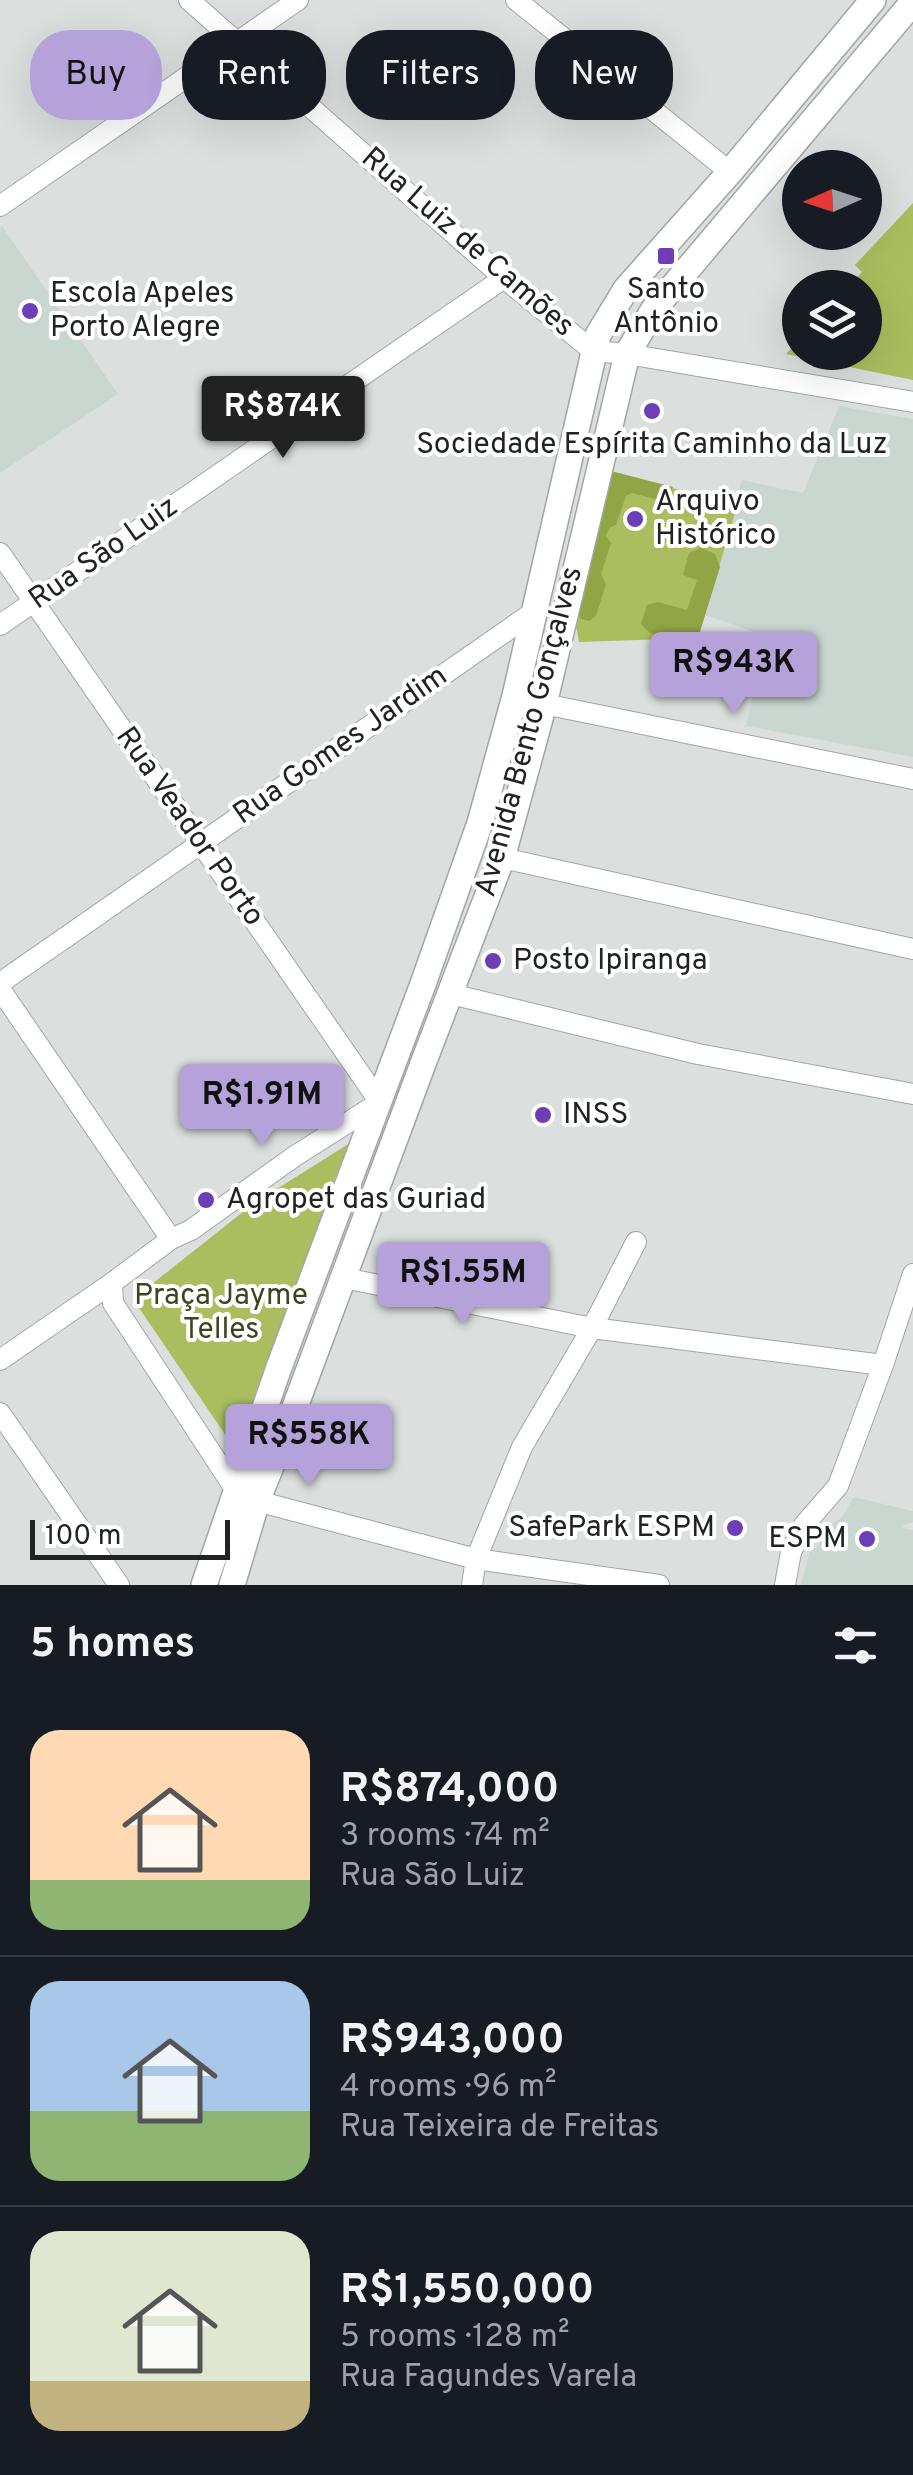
<!DOCTYPE html>
<meta charset="utf-8">
<style>
:root{--surface:#171b24;--page:#242831;--text:#f1f3f6;--muted:#9ea1a6;--line:#363941;--accent:#b5a2da}
body{margin:0;font-family:Overpass,sans-serif;background:var(--page);color:var(--text);height:100vh;display:flex;flex-direction:column;font-size:38px;white-space:nowrap}
*{box-sizing:border-box;margin:0}
p{font-size:32px;color:var(--muted)}
.icon{flex:none;width:55px;height:55px;fill:none;stroke:currentColor;stroke-width:2;stroke-linecap:round;stroke-linejoin:round}
.map{position:relative;height:1585px;overflow:hidden}
.side{display:flex;flex-direction:column;background:var(--surface);flex:1}
.side>*{flex:none}
.top-card{position:absolute;left:30px;top:30px;width:855px;height:90px;display:flex;gap:20px}
.needle{width:65px;rotate:267deg}
.fabs{position:absolute;left:782px;top:150px;display:grid;gap:20px}
.fabs a{display:grid;place-items:center;width:100px;height:100px;border-radius:50%;background:var(--surface);box-shadow:0 10px 40px #0002;font-size:50px}
.scale{position:absolute;left:30px;bottom:25px;width:200px;box-sizing:border-box;padding-left:10px;border:5px solid #212322;border-top:0;font-size:28px;line-height:35px;white-space:nowrap;color:#212322;-webkit-text-stroke:8px #fff;paint-order:stroke}
.price{position:absolute;translate:-50% -85px;padding:0 22px;border-radius:10px;background:var(--accent);color:#111;font-size:32px;line-height:65px;filter:drop-shadow(0 2px 5px #0008)}
.price::after{content:'';position:absolute;left:50%;top:60px;width:30px;height:22px;margin-left:-15px;background:inherit;clip-path:polygon(0 0,100% 0,50% 100%)}
.price.current{background:#222;color:#fff}
ul{padding:0;list-style:none}
li{display:flex;align-items:center;gap:30px;height:250px;padding:0 30px}
li+li{border-top:2px solid var(--line)}
li span{display:grid;place-items:center;flex:none;width:280px;height:200px;border-radius:30px;color:#555}
li>.icon{margin-inline-start:auto}
span .icon{width:120px;height:120px;fill:#fffc;stroke-width:1}
li b{font-size:42px}
h2{display:flex;justify-content:space-between;align-items:center;height:120px;padding:0 30px;font-size:42px}
.tag{padding:0 35px;border-radius:40px;background:var(--surface);box-shadow:0 10px 40px #0002;font-size:35px;line-height:90px}
.tag.current{background:var(--accent);color:#111}
.map>svg:first-child{display:block}
</style>
<div class="map">
<svg width="913" height="1585" viewBox="0 0 913 1585">
<rect width="100%" height="100%" fill="#dbe0de"/>
<g fill="#cad7d1">
<path d="M2 226 118 394 0 473V228Z"/>
<path d="M839 406 913 419V757L746 726 766 636 705 615 742 480 803 493Z"/>
<path d="M854 1497 913 1511V1522L904 1525 903 1528 913 1530V1585H801L809 1553 818 1546 821 1536 827 1529 842 1517Z"/>
</g>
<g fill="#aabe5f">
<path d="M913 203V380L786 354 800 339V352H865V288L847 287 862 272 855 265Z"/>
<path d="M607 470 737 506 698 638 579 642 573 609Z"/>
<path d="M350 1143 330 1190 241 1458 133 1299 253 1204Z"/>
</g>
<g fill="#92a546">
<path d="M607 470 673 487 669 498 655 499 632 493 626 496 616 525 609 528 606 536 611 543 601 574 606 584 596 616 589 621 581 619 573 609Z"/>
<path d="M701 548 715 554 720 567 698 638C675 638 657 644 641 624L647 605 658 602 687 610 697 580 683 575 689 553Z"/>
</g>
<g fill="none" stroke-linecap="round" stroke-linejoin="round">
<defs>
<g id="minor">
<path d="M189 0 504 278 587 346 595 351 627 354 913 402"/>
<path d="M516 0 730 172"/>
<path d="M0 206 298 0"/>
<path d="M0 553 379 1101"/>
<path d="M0 625 504 278"/>
<path d="M515 696 544 704 913 779"/>
<path d="M502 858 913 949"/>
<path d="M0 983 535 611"/>
<path d="M0 989 171 1239"/>
<path d="M451 994 698 1054 913 1094"/>
<path d="M344 1278 592 1328 883 1365"/>
<path d="M112 1283 113 1303 237 1492 257 1501 476 1559 659 1585"/>
<path d="M0 1360 112 1283 171 1239 191 1230 295 1156 377 1104"/>
<path d="M0 1413 119 1585"/>
<path d="M472 1585 476 1559 522 1447 592 1328 636 1242"/>
<path d="M785 1585 791 1552 804 1525 838 1486 883 1365 913 1274"/>
</g>
<g id="major">
<path d="M204 1585 278 1370 423 984 480 823 515 696 598 335 626 289 730 172 873 0"/>
<path d="M232 1585 257 1501 295 1407 424 1061 502 858 544 704 627 354 654 309 913 2"/>
</g>
</defs>
<use href="#minor" stroke="#a1a6a4" stroke-width="22"/>
<use href="#major" stroke="#a1a6a4" stroke-width="28"/>
<use href="#minor" stroke="#fff" stroke-width="20"/>
<use href="#major" stroke="#fff" stroke-width="25"/>
</g>
<g fill="#6c3fb7" stroke="#fff" stroke-width="4">
<rect x="656" y="246" width="20" height="20" rx="5"/>
<circle cx="30" cy="311" r="10"/>
<circle cx="652" cy="411" r="10"/>
<circle cx="635" cy="519" r="10"/>
<circle cx="493" cy="961" r="10"/>
<circle cx="543" cy="1115" r="10"/>
<circle cx="206" cy="1200" r="10"/>
<circle cx="735" cy="1528" r="10"/>
<circle cx="867" cy="1539" r="10"/>
</g>
<g text-anchor="middle" dominant-baseline="central" stroke-width="8" stroke-linejoin="round" paint-order="stroke">
<g font-size="30" fill="#212322" stroke="#fff">
<text transform="translate(467 243) rotate(41)">Rua Luiz de Camões</text>
<text transform="translate(104 554) rotate(-35)">Rua São Luiz</text>
<text transform="translate(530 732) rotate(-75)">Avenida Bento Gonçalves</text>
<text transform="translate(341 746) rotate(-35)">Rua Gomes Jardim</text>
<text transform="translate(189 827) rotate(55)">Rua Veador Porto</text>
</g>
<g font-size="30" fill="#212322" stroke="#fff" text-anchor="start">
<text x="666" y="290" text-anchor="middle">Santo<tspan x="666" dy="34">Antônio</tspan></text>
<text x="50" y="294">Escola Apeles<tspan x="50" dy="34">Porto Alegre</tspan></text>
<text x="652" y="445" text-anchor="middle">Sociedade Espírita Caminho da Luz</text>
<text x="655" y="502">Arquivo<tspan x="655" dy="34">Histórico</tspan></text>
<text x="513" y="961">Posto Ipiranga</text>
<text x="563" y="1115">INSS</text>
<text x="226" y="1200">Agropet das Guriad</text>
<text x="715" y="1528" text-anchor="end">SafePark ESPM</text>
<text x="847" y="1539" text-anchor="end">ESPM</text>
</g>
<g font-size="30" fill="#3c451d" stroke="#fff">
<text x="221" y="1296">Praça Jayme<tspan x="221" dy="34">Telles</tspan></text>
</g>
</g>
</svg>
<div class="fabs">
<a><svg class="needle" viewBox="-14 -14 28 28"><path d="M0-13l5 13h-10z" fill="#e53935"/><path d="M0 13l5-13h-10z" fill="#9ea1a6"/></svg></a>
<a><svg class="icon" aria-label="layers" viewBox="0 0 24 24"><path d="M12 4l9 5-9 5-9-5zM3 14l9 5 9-5"/></svg></a>
</div>
<div class="scale">100 m</div>
<b class="price current" style="left:283px;top:461px">R$874K</b>
<b class="price" style="left:734px;top:717px">R$943K</b>
<b class="price" style="left:262px;top:1149px">R$1.91M</b>
<b class="price" style="left:463px;top:1327px">R$1.55M</b>
<b class="price" style="left:309px;top:1489px">R$558K</b>
<div class="top-card">
<a class="tag current">Buy</a>
<a class="tag">Rent</a>
<a class="tag">Filters</a>
<a class="tag">New</a>
</div>
</div>
<section class="side">
<h2>5 homes<svg class="icon" aria-label="filters" viewBox="0 0 24 24"><path d="M4 7h16M4 17h16"/><circle cx="9" cy="7" r="2"/><circle cx="15" cy="17" r="2"/></svg></h2>
<ul>
<li><span style="background:linear-gradient(#ffd9b3 75%,#8fb573 0)"><svg class="icon" aria-label="home" viewBox="0 0 24 24"><path d="M3 11l9-7 9 7M6 9v11h12V9"/></svg></span><div><b>R$874,000</b><p>3 rooms · 74 m²</p><p>Rua São Luiz</p></div></li>
<li><span style="background:linear-gradient(#a9c7e8 65%,#8fb573 0)"><svg class="icon" aria-label="home" viewBox="0 0 24 24"><path d="M3 11l9-7 9 7M6 9v11h12V9"/></svg></span><div><b>R$943,000</b><p>4 rooms · 96 m²</p><p>Rua Teixeira de Freitas</p></div></li>
<li><span style="background:linear-gradient(#dfe7d0 75%,#c2b280 0)"><svg class="icon" aria-label="home" viewBox="0 0 24 24"><path d="M3 11l9-7 9 7M6 9v11h12V9"/></svg></span><div><b>R$1,550,000</b><p>5 rooms · 128 m²</p><p>Rua Fagundes Varela</p></div></li>
</ul>
</section>
